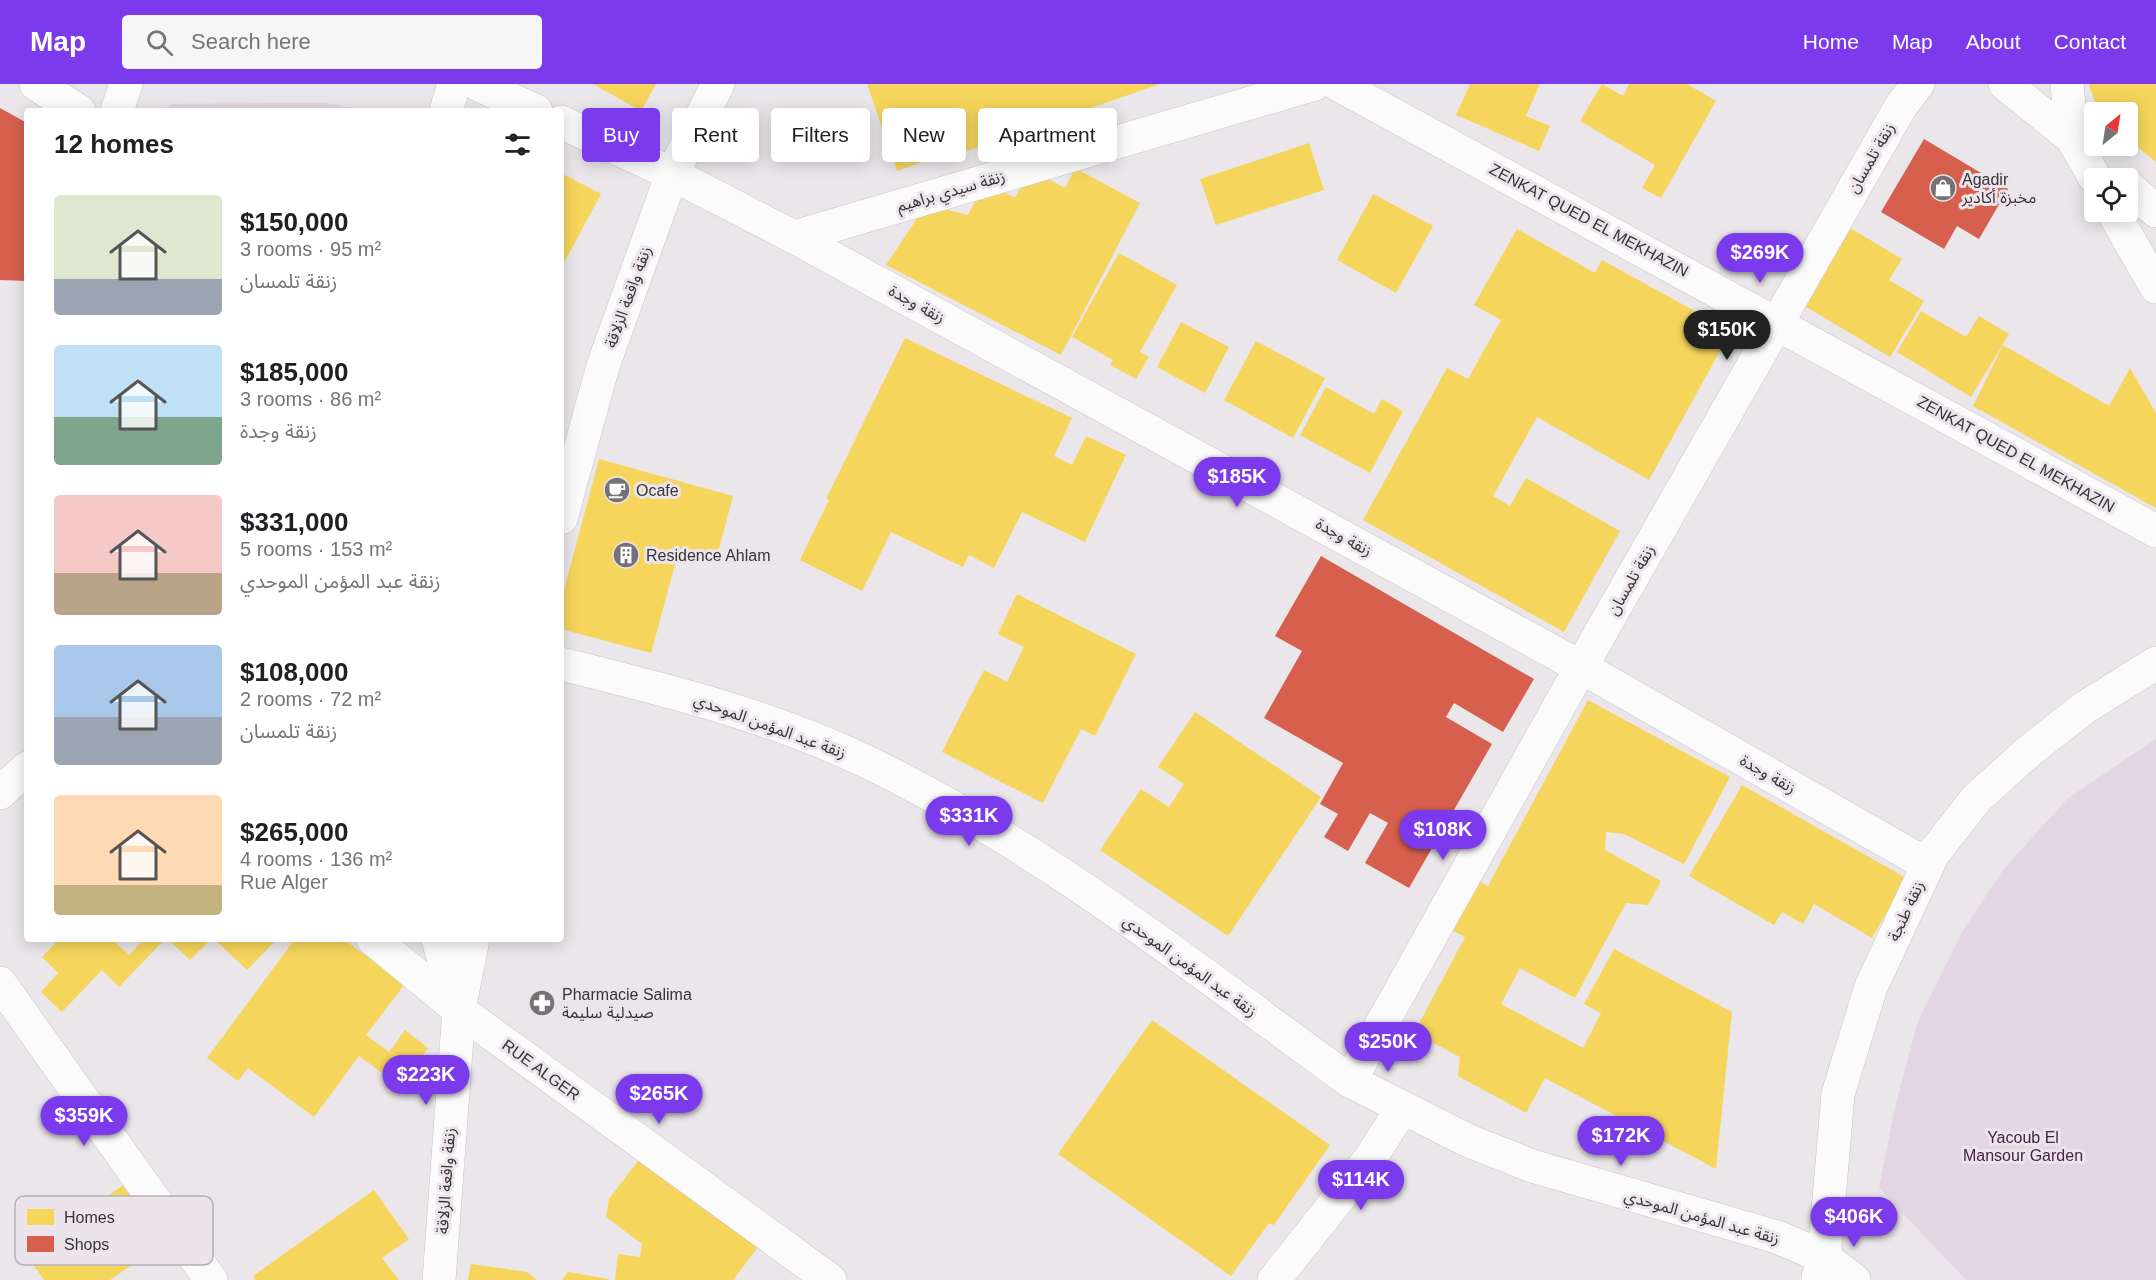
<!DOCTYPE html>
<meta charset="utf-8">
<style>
:root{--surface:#fff;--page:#f6f6f6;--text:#202124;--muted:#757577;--accent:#7c3aed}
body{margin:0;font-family:Arial,"Noto Sans Arabic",sans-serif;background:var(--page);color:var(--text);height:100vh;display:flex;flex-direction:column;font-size:22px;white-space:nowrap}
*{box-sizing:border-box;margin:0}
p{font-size:20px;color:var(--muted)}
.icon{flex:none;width:33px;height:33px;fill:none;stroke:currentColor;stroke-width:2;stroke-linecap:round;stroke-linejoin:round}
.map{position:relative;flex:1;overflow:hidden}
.details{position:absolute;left:24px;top:24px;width:540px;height:834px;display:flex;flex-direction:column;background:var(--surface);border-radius:6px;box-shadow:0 3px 15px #0003}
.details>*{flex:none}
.guide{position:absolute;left:582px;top:24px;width:570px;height:54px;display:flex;gap:12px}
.needle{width:39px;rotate:30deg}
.controls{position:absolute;left:2084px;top:18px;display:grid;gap:12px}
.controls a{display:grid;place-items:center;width:54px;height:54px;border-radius:6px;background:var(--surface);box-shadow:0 3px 15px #0003;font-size:30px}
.price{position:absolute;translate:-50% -51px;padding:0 14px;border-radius:21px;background:var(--accent);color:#fff;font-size:20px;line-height:39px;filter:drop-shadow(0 2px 3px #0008)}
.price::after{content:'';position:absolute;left:50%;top:36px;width:18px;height:14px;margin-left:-9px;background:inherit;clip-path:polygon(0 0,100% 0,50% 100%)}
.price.active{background:#222;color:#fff}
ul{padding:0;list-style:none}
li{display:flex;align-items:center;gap:18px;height:150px;padding:0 30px}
li span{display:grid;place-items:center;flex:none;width:168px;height:120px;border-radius:6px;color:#555}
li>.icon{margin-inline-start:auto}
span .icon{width:72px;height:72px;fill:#fffc;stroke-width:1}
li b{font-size:26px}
h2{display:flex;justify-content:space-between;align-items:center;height:72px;padding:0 30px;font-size:26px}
.tag{padding:0 21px;border-radius:6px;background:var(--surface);box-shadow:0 3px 15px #0003;font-size:21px;line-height:54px}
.tag.active{background:var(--accent);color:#fff}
header{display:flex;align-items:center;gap:36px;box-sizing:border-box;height:84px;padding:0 30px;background:var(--accent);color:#fff}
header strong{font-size:28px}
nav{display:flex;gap:33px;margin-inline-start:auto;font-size:21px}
.search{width:420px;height:54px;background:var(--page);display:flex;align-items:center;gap:15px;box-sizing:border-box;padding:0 21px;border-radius:6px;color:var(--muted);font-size:22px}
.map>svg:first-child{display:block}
</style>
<header>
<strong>Map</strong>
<div class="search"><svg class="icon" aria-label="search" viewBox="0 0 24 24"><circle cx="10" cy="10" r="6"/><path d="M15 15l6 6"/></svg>Search here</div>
<nav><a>Home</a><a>Map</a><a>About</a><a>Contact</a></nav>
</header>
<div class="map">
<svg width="2156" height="1196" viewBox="0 0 2156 1196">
<rect width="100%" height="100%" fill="#eae6ea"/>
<g fill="#e2d6e2">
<path d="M284 19H325L369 27H162L171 20Z"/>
<path d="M2156 655V1196H1966L1879 1104 1895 1023 1918 937 1962 848 2003 786 2067 715Z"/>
</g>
<g fill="#f6d55c">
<path d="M593 0H656L641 27Z"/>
<path d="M867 0H1160L941 76 944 70 897 87Z"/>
<path d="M1470 0H1540L1526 32 1550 42 1539 67 1456 31Z"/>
<path d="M1602 0 1623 12 1629 0H1687L1716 17 1661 114 1642 104 1655 81 1580 37Z"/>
<path d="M2089 0H2156V78L2127 54V28H2098Z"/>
<path d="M1309 59 1324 106 1216 141 1200 95Z"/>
<path d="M1075 84 1140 119 1061 271 886 181 926 121 968 131 985 98 1015 114 1030 86 1065 104Z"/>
<path d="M561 89 601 110 564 179 561 177Z"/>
<path d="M1373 110 1433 142 1396 209 1337 176Z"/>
<path d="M1850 144 1902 175 1889 196 1924 217 1890 273 1803 221Z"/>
<path d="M1517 145 1595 189 1602 176 1731 247 1649 396 1537 333 1493 412 1510 422 1526 394 1620 447 1564 548 1363 436 1447 284 1468 295 1501 236 1474 221Z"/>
<path d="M1119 169 1177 201 1140 268 1149 273 1136 295 1110 281 1113 276 1072 253Z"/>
<path d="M1921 227 1966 253 1979 232 2009 250 1971 313 1897 268Z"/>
<path d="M1181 238 1229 263 1205 309 1157 283Z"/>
<path d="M905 254 1072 334 1054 372 1072 381 1086 352 1126 371 1085 458 1022 428 994 484 969 471 963 483 891 448 862 507 800 476 829 416 826 415Z"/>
<path d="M1256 257 1325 294 1293 354 1224 316Z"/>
<path d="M2003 261 2109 322 2130 284 2156 329V424L1973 322Z"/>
<path d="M1326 303 1374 330 1382 315 1403 327 1370 389 1300 351Z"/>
<path d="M599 375 733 412 716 476 679 466 651 569 561 545V517Z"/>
<path d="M1017 510 1136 570 1095 652 1081 645 1043 719 942 668 984 586 1007 598 1024 563 998 550Z"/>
<path d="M1588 616 1730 693 1684 780 1624 750 1606 748 1605 766 1661 797 1648 821 1626 819 1575 914 1520 884 1501 920 1583 964 1601 929 1584 920 1614 865 1732 928 1716 1085 1545 994 1526 1029 1458 992 1460 973 1414 949 1465 853 1446 843 1473 794 1488 802Z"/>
<path d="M1195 628 1321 713 1228 852 1100 766 1141 705 1169 723 1184 700 1158 683Z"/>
<path d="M1742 701 1906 794 1872 854 1814 820 1803 840 1782 828 1774 841 1689 792Z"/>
<path d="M59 855H112L129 871 144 855H165L119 903 102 886 62 928 41 908 58 889 42 873Z"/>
<path d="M168 855H211L190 876Z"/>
<path d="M214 855H277L247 886Z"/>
<path d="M295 855H343L405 900 366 951 389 968 405 946 428 964 400 1002 359 972 314 1033 248 984 238 997 207 974Z"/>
<path d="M1152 936 1330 1061 1274 1141 1269 1139 1231 1192 1058 1070Z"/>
<path d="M640 1074 758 1163 733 1196H615L618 1170 640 1173 642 1160 606 1133 609 1115Z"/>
<path d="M128 1098 168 1156 110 1196H44L25 1169Z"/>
<path d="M374 1106 409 1155 382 1174 399 1196H256L253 1192Z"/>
<path d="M471 1180 527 1188 537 1196H468Z"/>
<path d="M568 1188 609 1195V1196H562Z"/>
</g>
<g fill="#d6604d">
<path d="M0 24 27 39V197L0 196Z"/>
<path d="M1924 55 2008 105 1979 155 1957 142 1944 165 1881 128Z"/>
<path d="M1321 472 1534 595 1503 648 1454 619 1446 633 1492 660 1409 804 1365 779 1388 739 1370 729 1348 767 1324 753 1338 730 1320 720 1343 679 1264 634 1302 567 1275 552Z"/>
</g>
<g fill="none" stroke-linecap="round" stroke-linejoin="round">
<defs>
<g id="street">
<path d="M36 0 79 27"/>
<path d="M477 0 536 27"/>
<path d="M1337 0 2156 447"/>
<path d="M2067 0 2072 54"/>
<path d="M117 27 126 0"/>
<path d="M446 27 454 0"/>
<path d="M561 38 672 90 794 153 1581 583 1928 781"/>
<path d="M794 153 1315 0"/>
<path d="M561 434 603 282 672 90 718 0"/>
<path d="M561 580C665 606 770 631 867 678 1041 762 1194 884 1350 997L1469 1057 1532 1082 1777 1153 1824 1173 1854 1196"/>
<path d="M0 709 27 684"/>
<path d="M373 855 459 926 830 1196"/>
<path d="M438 855 457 922"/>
<path d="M0 899 211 1196"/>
<path d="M1350 997 1581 583 1901 22 1918 0"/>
<path d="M1818 1194 1824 1173 1838 1010 1871 903 1933 770 1976 715 2028 668 2084 624 2156 579"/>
<path d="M439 1196 459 926 473 855"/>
<path d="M1274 1196 1369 1076 1402 1025"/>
</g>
<g id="secondary">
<path d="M2005 0 2072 54 2095 94"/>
<path d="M2127 102 2156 127"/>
<path d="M2113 128 2156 203"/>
</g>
</defs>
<use href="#street" stroke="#c7c4c7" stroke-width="34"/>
<use href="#secondary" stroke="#c7c4c7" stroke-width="34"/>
<use href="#street" stroke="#fcfbfc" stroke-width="33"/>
<use href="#secondary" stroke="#fcfbfc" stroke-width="33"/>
</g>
<defs>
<symbol id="shop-disc" viewBox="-11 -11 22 22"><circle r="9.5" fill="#757275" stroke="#ebe5eb"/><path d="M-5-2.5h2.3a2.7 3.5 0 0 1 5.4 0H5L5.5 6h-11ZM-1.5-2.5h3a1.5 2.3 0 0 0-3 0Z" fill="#fff"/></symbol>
<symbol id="cafe-disc" viewBox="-11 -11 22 22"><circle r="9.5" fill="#757275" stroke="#ebe5eb"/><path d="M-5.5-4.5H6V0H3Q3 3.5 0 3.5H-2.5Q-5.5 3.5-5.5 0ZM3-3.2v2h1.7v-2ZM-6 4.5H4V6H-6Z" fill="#fff"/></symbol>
<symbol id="building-disc" viewBox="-11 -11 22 22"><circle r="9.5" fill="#757275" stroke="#ebe5eb"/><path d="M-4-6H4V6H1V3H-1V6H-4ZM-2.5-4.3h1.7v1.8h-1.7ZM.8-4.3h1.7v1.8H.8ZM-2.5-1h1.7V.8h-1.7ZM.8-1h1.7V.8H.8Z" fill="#fff"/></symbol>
<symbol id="pharmacy-disc" viewBox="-11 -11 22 22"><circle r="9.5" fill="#757275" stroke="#ebe5eb"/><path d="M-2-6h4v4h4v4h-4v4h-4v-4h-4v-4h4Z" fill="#fff"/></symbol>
</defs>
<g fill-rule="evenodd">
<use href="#shop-disc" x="1928" y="89" width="30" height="30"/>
<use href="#cafe-disc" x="602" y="391" width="30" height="30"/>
<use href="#building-disc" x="611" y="456" width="30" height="30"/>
<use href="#pharmacy-disc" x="527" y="904" width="30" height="30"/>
</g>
<g text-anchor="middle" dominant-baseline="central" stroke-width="6" stroke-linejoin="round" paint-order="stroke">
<g font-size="16" fill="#363436" stroke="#ebe5eb">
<text transform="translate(1871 74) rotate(-60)">زنقة تلمسان</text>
<text transform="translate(951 107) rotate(-16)">زنقة سيدي براهيم</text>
<text transform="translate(1589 136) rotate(28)">ZENKAT QUED EL MEKHAZIN</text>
<text transform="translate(628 213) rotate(-70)">زنقة واقعة الزلاقة</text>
<text transform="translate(917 220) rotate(29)">زنقة وجدة</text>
<text transform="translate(2016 370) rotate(29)">ZENKAT QUED EL MEKHAZIN</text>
<text transform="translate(1344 453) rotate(29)">زنقة وجدة</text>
<text transform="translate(1631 496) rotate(-60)">زنقة تلمسان</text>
<text transform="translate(770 642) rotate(20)">زنقة عبد المؤمن الموحدي</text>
<text transform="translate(1768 690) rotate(30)">زنقة وجدة</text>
<text transform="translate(1906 827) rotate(-65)">زنقة طنجة</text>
<text transform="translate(1190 882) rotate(36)">زنقة عبد المؤمن الموحدي</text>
<text transform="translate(541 986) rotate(36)">RUE ALGER</text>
<text transform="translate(446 1097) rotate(-86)">زنقة واقعة الزلاقة</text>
<text transform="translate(1702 1133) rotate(16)">زنقة عبد المؤمن الموحدي</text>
</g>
<g font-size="16" fill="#363436" stroke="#ebe5eb" text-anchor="start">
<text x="1962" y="95">Agadir<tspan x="1962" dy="18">مخبزة أكادير</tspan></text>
<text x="636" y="406">Ocafe</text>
<text x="646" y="471">Residence Ahlam</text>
<text x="562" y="910">Pharmacie Salima<tspan x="562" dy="18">صيدلية سليمة</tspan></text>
</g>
<g font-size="16" fill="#472146" stroke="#ebe5eb">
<text x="2023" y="1053">Yacoub El<tspan x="2023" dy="18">Mansour Garden</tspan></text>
</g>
</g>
<rect x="15" y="1112" width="198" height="69" rx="9" fill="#ebe5eb" stroke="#b5b0b5" stroke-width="1.5"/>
<rect x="27" y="1125" width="27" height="16" fill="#f6d55c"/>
<rect x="27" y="1152" width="27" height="16" fill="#d6604d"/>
<g font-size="16" fill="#363436">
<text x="64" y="1139">Homes</text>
<text x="64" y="1166">Shops</text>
</g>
</svg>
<div class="controls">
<a><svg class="needle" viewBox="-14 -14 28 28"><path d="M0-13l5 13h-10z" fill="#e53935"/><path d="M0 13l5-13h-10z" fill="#757577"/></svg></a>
<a><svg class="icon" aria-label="locate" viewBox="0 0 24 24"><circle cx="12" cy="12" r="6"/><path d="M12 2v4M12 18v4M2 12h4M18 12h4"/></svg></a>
</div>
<b class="price" style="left:1760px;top:200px">$269K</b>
<b class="price active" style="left:1727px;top:277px">$150K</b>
<b class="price" style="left:1237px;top:424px">$185K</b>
<b class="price" style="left:969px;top:763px">$331K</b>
<b class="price" style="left:1443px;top:777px">$108K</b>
<b class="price" style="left:1388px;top:989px">$250K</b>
<b class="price" style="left:426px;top:1022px">$223K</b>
<b class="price" style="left:659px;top:1041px">$265K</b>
<b class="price" style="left:84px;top:1063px">$359K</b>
<b class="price" style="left:1621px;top:1083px">$172K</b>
<b class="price" style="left:1361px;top:1127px">$114K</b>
<b class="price" style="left:1854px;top:1164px">$406K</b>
<div class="guide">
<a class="tag active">Buy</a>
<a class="tag">Rent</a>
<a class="tag">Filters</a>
<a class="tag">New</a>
<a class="tag">Apartment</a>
</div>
<section class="details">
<h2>12 homes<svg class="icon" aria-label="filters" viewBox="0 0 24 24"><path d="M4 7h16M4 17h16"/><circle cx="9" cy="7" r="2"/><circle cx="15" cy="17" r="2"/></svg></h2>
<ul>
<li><span style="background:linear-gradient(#dfe7d0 70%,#9aa5b1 0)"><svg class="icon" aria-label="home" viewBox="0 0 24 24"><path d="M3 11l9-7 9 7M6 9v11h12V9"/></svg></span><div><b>$150,000</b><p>3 rooms · 95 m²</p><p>زنقة تلمسان</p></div></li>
<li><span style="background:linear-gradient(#bfe0f5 60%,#7fa58c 0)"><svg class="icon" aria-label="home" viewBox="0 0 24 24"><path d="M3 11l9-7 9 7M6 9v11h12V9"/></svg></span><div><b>$185,000</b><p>3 rooms · 86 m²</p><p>زنقة وجدة</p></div></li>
<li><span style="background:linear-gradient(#f6c9c9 65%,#b9a48a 0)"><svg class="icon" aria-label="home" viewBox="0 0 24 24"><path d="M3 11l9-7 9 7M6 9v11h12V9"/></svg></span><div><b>$331,000</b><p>5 rooms · 153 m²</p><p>زنقة عبد المؤمن الموحدي</p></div></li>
<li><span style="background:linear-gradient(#a9c7e8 60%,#9aa5b1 0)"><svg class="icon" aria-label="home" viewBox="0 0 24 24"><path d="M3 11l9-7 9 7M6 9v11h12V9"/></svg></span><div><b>$108,000</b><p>2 rooms · 72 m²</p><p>زنقة تلمسان</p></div></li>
<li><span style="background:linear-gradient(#ffd9b3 75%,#c2b280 0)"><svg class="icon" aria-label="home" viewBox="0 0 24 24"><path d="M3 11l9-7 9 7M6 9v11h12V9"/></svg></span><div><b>$265,000</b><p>4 rooms · 136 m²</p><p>Rue Alger</p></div></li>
</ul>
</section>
</div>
